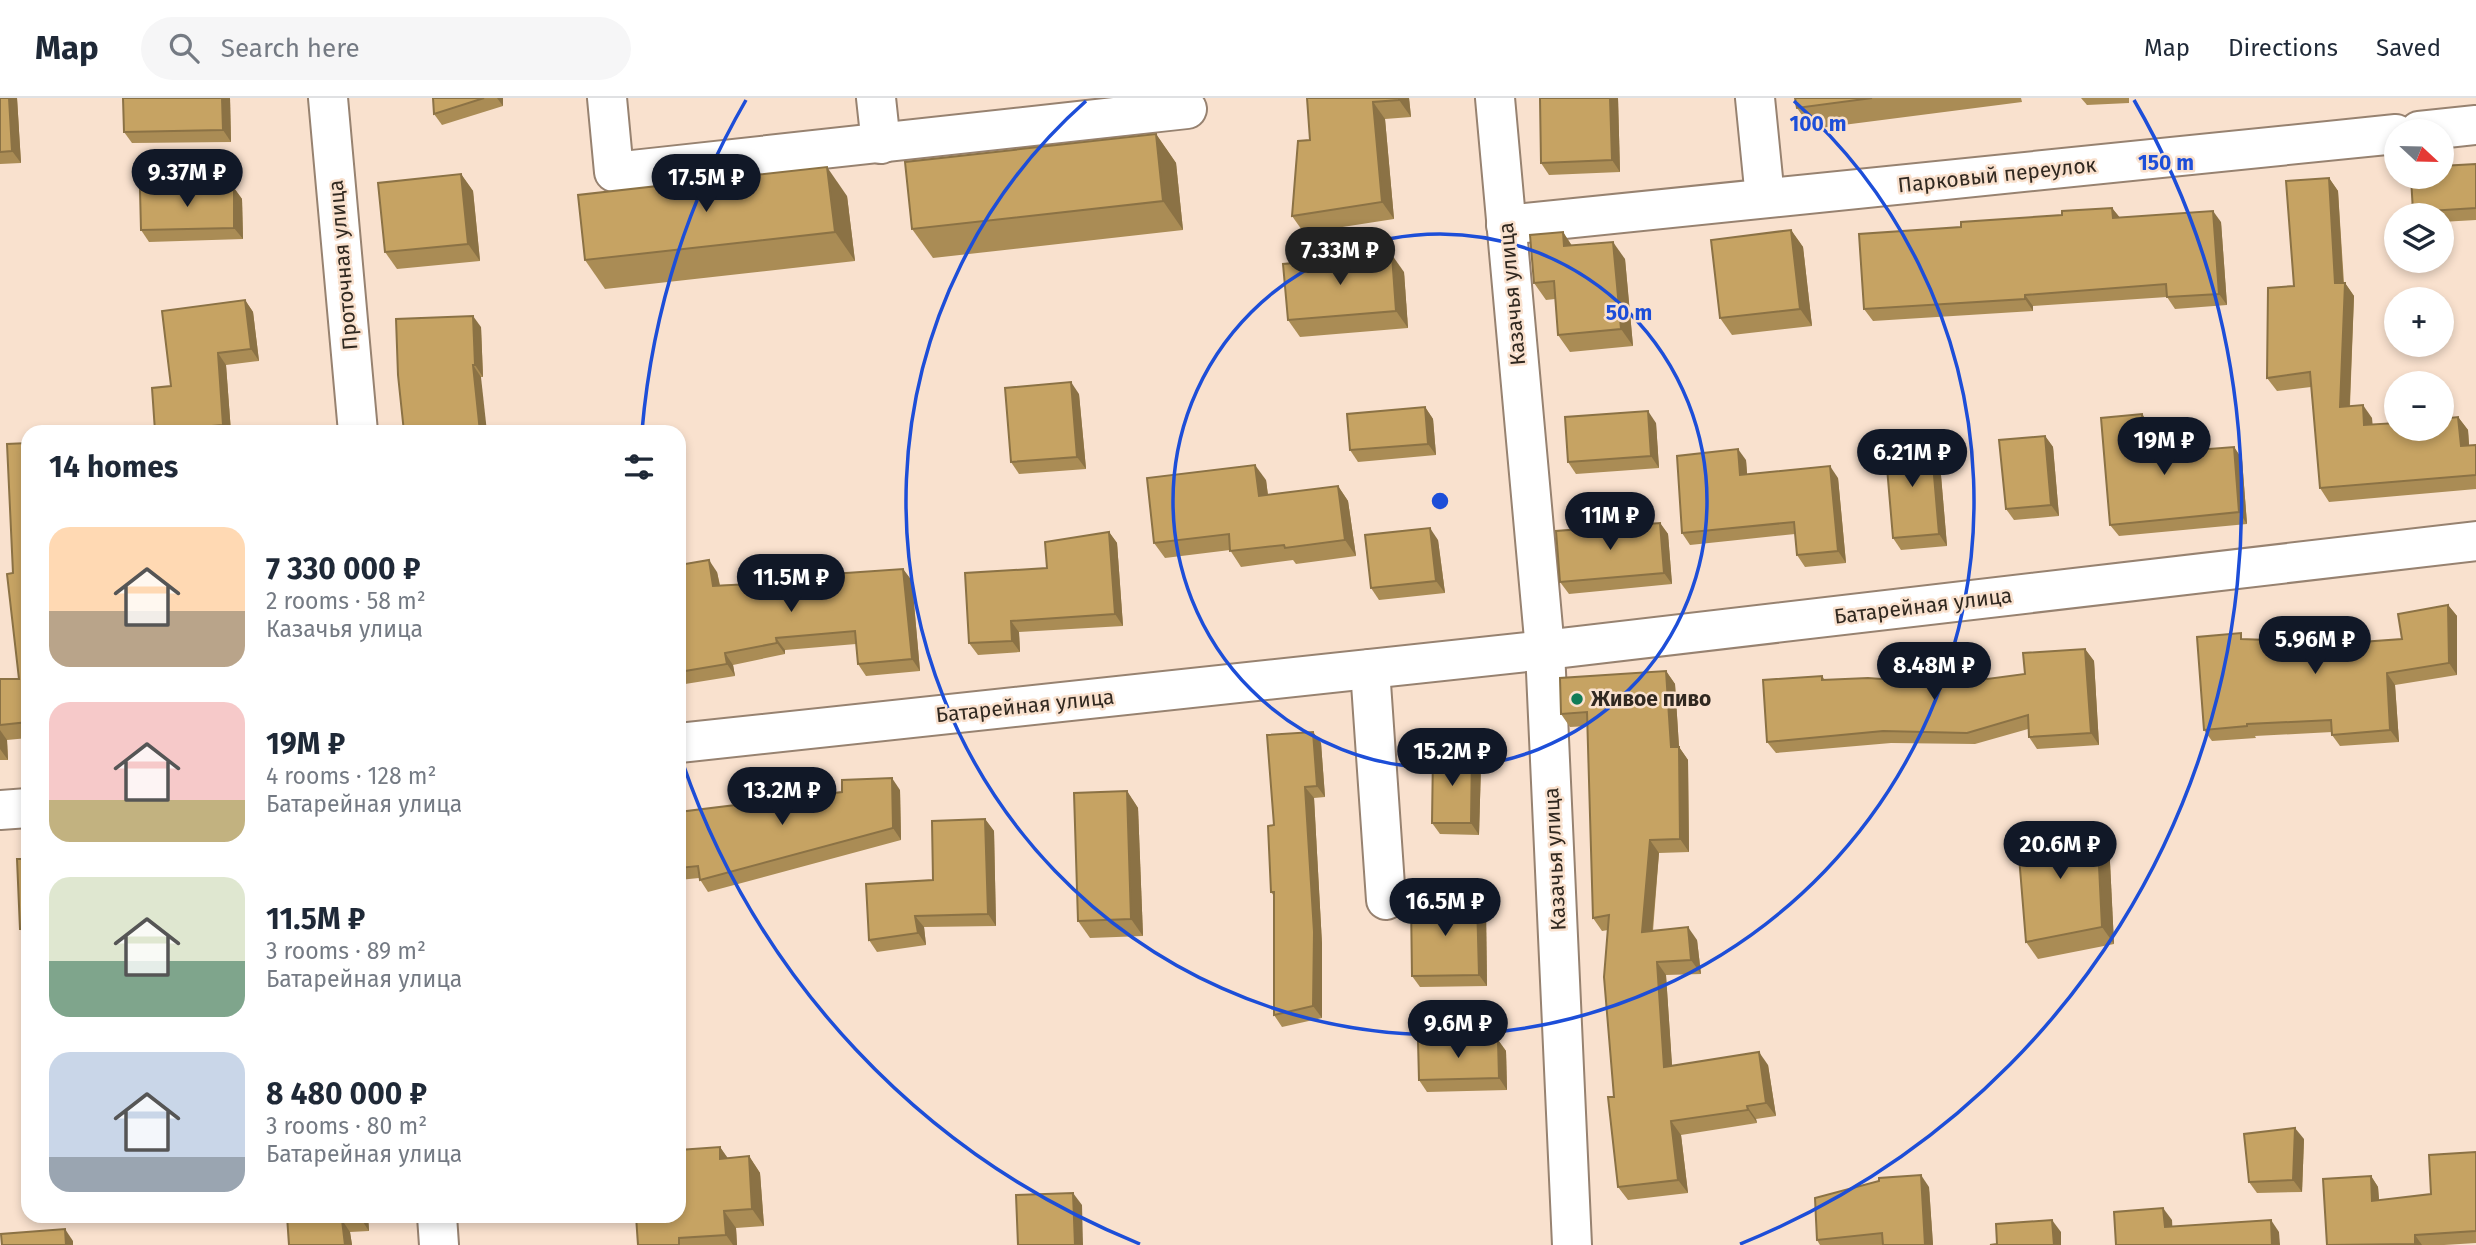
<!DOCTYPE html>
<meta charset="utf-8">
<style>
:root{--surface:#fff;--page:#f6f6f7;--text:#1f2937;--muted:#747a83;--line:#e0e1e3;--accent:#111827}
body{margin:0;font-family:"Fira Sans",sans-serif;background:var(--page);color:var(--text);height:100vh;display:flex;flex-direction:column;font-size:26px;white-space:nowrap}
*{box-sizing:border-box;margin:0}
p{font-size:23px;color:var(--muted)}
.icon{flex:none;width:38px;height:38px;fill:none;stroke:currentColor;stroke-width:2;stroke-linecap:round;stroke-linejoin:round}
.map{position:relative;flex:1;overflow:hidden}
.panel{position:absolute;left:21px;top:327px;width:665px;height:798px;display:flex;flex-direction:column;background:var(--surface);border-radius:21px;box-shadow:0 4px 10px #0003}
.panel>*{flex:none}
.needle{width:46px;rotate:112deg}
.controls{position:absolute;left:2384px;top:21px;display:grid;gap:14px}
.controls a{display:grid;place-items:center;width:70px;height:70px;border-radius:50%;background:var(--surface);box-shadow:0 4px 10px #0003;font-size:35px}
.price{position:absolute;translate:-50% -60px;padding:0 16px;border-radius:24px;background:var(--accent);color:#fff;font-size:23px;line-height:46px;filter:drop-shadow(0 2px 4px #0008)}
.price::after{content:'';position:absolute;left:50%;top:42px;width:21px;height:16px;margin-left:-10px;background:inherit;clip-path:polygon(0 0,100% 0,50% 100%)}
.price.selected{background:#222;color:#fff}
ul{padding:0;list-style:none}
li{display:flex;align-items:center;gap:21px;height:175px;padding:0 28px}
li span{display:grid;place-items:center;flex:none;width:196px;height:140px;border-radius:21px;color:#555}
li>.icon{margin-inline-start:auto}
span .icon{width:84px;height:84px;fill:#fffc;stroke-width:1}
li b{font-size:30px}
h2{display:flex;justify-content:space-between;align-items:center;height:84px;padding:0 28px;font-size:30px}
header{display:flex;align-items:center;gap:42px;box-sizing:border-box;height:98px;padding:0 35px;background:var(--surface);border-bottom:2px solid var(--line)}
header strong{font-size:33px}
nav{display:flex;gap:38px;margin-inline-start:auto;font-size:24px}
.search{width:490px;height:63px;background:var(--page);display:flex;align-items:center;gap:18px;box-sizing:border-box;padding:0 24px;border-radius:38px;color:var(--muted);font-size:26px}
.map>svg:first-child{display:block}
</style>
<header>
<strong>Map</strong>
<div class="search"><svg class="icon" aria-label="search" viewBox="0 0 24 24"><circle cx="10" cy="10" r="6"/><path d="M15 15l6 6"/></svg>Search here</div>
<nav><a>Map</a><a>Directions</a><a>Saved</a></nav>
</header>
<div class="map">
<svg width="2476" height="1147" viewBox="0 0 2476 1147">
<rect width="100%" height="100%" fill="#f9e1ce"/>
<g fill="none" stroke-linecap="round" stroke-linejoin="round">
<defs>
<g id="minor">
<path d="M328 0 358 334"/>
<path d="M607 0 614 74 1187 11"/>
<path d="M876 0 881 46"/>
<path d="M1495 0 1545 552 1572 1147"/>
<path d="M1755 0 1765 100"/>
<path d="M2419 33 2476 27"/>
<path d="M1506 127 2396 36"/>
<path d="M1370 571 1386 802"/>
<path d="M679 645 1545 552 2476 443"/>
<path d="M0 712 28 710"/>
<path d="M437 1118 439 1147"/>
</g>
</defs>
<use href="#minor" stroke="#978270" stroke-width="42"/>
<use href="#minor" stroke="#fff" stroke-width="38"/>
</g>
<g fill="#aa8c55">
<path d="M0 0H17L21 65 0 66Z"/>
<path d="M230 0 231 44 132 45 124 34Z"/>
<path d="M433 0H503V8L442 27 434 16Z"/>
<path d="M1307 0H1409L1411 19 1385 21 1394 121 1304 135 1292 118 1310 42Z"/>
<path d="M1540 0H1618L1620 74 1549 77 1541 65Z"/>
<path d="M1795 0H2021L2022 4 1812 31 1797 10Z"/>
<path d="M2081 0H2129V5L2087 7Z"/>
<path d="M1156 36 1176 65 1183 132 933 160 912 131Z"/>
<path d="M2476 66V122L2441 124V117H2415L2413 114Z"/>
<path d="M461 76 473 93 480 163 397 171 385 154Z"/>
<path d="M2329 80 2338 93 2344 185H2345L2354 198 2350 308 2372 320V327L2458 319 2468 332 2469 347H2476V391L2329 404 2320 390 2311 289 2277 293 2267 280 2294 188Z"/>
<path d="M234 90 242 101 243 141 149 144 141 132Z"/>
<path d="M847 98 855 163 605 191 585 162Z"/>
<path d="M2112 110 2119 119 2221 124 2227 207 2175 211 2167 199 2033 208V213L1873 223 1864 211 1961 129 2062 117Z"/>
<path d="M1791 132 1803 149 1812 228 1732 237 1720 220Z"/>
<path d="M1563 134 1572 148 1625 161 1633 248 1570 254 1558 237 1555 201 1546 202 1534 185Z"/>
<path d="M1404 174 1408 230 1300 239 1288 222Z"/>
<path d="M245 202 253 214 259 263 226 267 231 334H156L155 333 171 288Z"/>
<path d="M481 229 483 279H481L404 334Z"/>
<path d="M1079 296 1086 371 1019 376 1011 364Z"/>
<path d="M1425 309 1433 321 1436 357 1358 364 1350 352Z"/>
<path d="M2142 316 2150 328 2153 356 2234 349 2242 361 2247 426 2119 438 2110 427Z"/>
<path d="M1656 325 1659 370 1576 376 1568 364Z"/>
<path d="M2045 338 2053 349 2059 418 2014 422 2006 411Z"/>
<path d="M28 345V640L7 642 8 662H0V581H19L13 475Z"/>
<path d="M1939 354 1947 448 1901 452 1893 440Z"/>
<path d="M1746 362 1747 376 1838 380 1846 465 1805 469 1797 457 1795 436 1690 447 1682 435Z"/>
<path d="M1266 382 1268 397 1338 388 1348 403 1356 458 1296 466 1293 462 1241 469 1230 452 1165 460 1154 445Z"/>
<path d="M1660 425 1668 436 1672 486 1569 496 1560 484Z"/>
<path d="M1109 434 1117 445 1123 528 1019 534 1020 554 978 557 969 545 1047 470Z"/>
<path d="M1438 442 1445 495 1379 502 1371 490Z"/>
<path d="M903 471 912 483 920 573 866 578 858 566 856 546 785 552V556L733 567 735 578 679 587V522L684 521 717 474 720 487 789 484Z"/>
<path d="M2448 507 2457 518V577L2395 587 2399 644 2340 648 2332 637V634L2255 638 2256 640 2212 643 2204 632 2245 541 2292 543 2296 549 2402 541Z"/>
<path d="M2085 551 2094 563 2099 647 2037 651 2029 639 2028 631 1975 646 1891 645 1776 655 1767 644 1822 578 1825 582 1950 586 2025 576Z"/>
<path d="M1666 573 1675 586 1679 649 1688 662 1689 754 1659 755 1653 833 1697 842 1701 876 1666 877 1672 968 1768 967 1776 1018 1756 1021 1757 1025 1681 1037 1688 1095 1628 1102 1618 1089 1614 999 1608 832 1602 833 1593 820 1588 628 1570 629 1561 616Z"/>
<path d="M1313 634 1321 645 1325 699 1314 700 1322 846V920L1282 929 1274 917V798L1271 794 1274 727Z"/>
<path d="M1472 656 1481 667 1479 737 1440 736 1432 725Z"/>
<path d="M900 692 901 742 708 794 699 780 679 782V714Z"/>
<path d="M1127 693 1138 710 1143 838 1090 840 1078 823Z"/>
<path d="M985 721 994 733 996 828 924 829 926 847 877 854 869 842 933 782Z"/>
<path d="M2109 744 2114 846 2038 861 2026 844Z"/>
<path d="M28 761V843L20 831Z"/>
<path d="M1486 813 1487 888 1420 889 1412 878Z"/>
<path d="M1498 942 1506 953 1507 992 1427 994 1419 982Z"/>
<path d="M2304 1041 2302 1094 2257 1095 2249 1084Z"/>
<path d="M720 1049 727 1060 749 1058 760 1075 764 1128 736 1130 737 1147H638Z"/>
<path d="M2476 1054V1145L2444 1147H2327L2371 1078 2378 1089 2379 1103 2431 1096Z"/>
<path d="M1929 1089 1933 1147H1820L1817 1142Z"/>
<path d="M287 1118H368L369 1133 350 1134 352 1147H289Z"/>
</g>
<g fill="#8b7245">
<path d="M9 0H17L21 65 12 53Z"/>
<path d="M222 0H230L231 44 223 32Z"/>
<path d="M497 0H503V8Z"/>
<path d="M1399 0H1409L1411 19 1399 2Z"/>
<path d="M1610 0H1618L1620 74 1612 62Z"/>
<path d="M1373 4 1385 21 1394 121 1382 104Z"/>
<path d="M1156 36 1176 65 1183 132 1163 103Z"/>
<path d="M827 69 847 98 855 163 835 134Z"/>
<path d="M461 76 473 93 480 163 468 146Z"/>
<path d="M2329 80 2338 93 2344 197 2345 185 2354 198 2349 323 2340 309 2335 185Z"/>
<path d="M234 90 242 101 243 141 234 130Z"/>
<path d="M2112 110 2121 121 2113 120Z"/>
<path d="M2213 113 2221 124 2227 207 2219 196Z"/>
<path d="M1791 132 1803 149 1812 228 1800 211Z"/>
<path d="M1563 134 1574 151 1564 148Z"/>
<path d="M1613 144 1625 161 1633 248 1621 231Z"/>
<path d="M1392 157 1404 174 1408 230 1396 213Z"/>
<path d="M2025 197 2033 208V213L2025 201Z"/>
<path d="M245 202 253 214 259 263 251 251Z"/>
<path d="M473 218 481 229 483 279 475 267Z"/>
<path d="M218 255 226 267 231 334H228L223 327Z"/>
<path d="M473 267 481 279 487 334H480Z"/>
<path d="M1071 284 1079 296 1086 371 1077 359Z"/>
<path d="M2363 307 2372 320 2374 341 2364 327Z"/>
<path d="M1425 309 1433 321 1436 357 1428 346Z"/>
<path d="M1648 313 1656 325 1659 370 1651 358Z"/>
<path d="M2142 316 2150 328 2154 368 2145 356Z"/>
<path d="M2458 319 2468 332 2470 361 2461 348Z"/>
<path d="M2045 338 2053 349 2059 418 2051 407Z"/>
<path d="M1931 342 1939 354 1947 448 1939 436Z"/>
<path d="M2234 349 2242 361 2247 426 2239 414Z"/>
<path d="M1738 351 1746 362 1748 388 1740 377Z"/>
<path d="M1255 367 1266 382 1270 414 1259 398Z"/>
<path d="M1830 368 1838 380 1846 465 1838 453Z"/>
<path d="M1338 388 1348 403 1356 458 1345 442Z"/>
<path d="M1660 425 1668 436 1672 486 1664 475Z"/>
<path d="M1430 430 1438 442 1445 495 1436 483Z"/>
<path d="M1109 434 1117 445 1123 528 1115 516Z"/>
<path d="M709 462 717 474 722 499 713 488Z"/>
<path d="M903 471 912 483 920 573 912 561Z"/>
<path d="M2448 507 2457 518V577L2449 565Z"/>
<path d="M1011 523 1019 534 1020 554 1012 543Z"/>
<path d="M776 540 785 552V556L777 545Z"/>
<path d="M2085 551 2094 563 2099 647 2091 635Z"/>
<path d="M725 555 733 567 735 578 727 566Z"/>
<path d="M1666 573 1675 586 1679 649 1688 662 1689 754 1680 741 1671 649Z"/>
<path d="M2387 575 2395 587 2399 644 2390 632Z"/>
<path d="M0 632 7 642 8 662 0 651Z"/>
<path d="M1313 634 1321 645 1325 699 1317 688Z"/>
<path d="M1472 656 1481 667 1479 737 1471 725Z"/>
<path d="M892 680 900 692 901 742 893 730Z"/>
<path d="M1305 689 1314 700 1322 846V920L1313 908Z"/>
<path d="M1127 693 1138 710 1143 838 1131 821Z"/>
<path d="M985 721 994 733 996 828 988 816Z"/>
<path d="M2097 727 2109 744 2114 846 2102 829Z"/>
<path d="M1650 742 1659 755 1651 847 1642 834Z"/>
<path d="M1477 802 1486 813 1487 888 1479 877Z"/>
<path d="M915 818 924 829 926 847 918 835Z"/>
<path d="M1688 829 1697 842 1701 876 1691 862Z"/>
<path d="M1657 864 1666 877 1673 982 1664 969Z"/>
<path d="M1498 942 1506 953 1507 992 1499 980Z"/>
<path d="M1759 954 1768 967 1776 1018 1766 1005Z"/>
<path d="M1747 1008 1756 1021 1757 1025 1748 1012Z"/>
<path d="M1671 1023 1681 1037 1688 1095 1678 1082Z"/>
<path d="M2295 1030 2304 1041 2302 1094 2293 1082Z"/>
<path d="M720 1049 732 1066 720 1061Z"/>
<path d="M749 1058 760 1075 764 1128 752 1111Z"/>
<path d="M1921 1077 1929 1089 1933 1147H1925Z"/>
<path d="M2371 1078 2378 1089 2380 1114 2372 1103Z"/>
<path d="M1073 1095 1082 1107 1083 1147H1075Z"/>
<path d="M2163 1110 2172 1122 2173 1141 2165 1129Z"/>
<path d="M724 1113 736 1130 737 1147H733L726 1137Z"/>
<path d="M361 1118H368L369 1133 361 1121Z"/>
<path d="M342 1122 350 1134 352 1147H345Z"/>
<path d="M2052 1122 2061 1134V1147H2054Z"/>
<path d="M2271 1122 2279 1134 2280 1147H2272Z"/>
<path d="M65 1131 73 1143V1147H66Z"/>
<path d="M2415 1137 2422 1147H2416Z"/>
</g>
<g fill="#c6a363" stroke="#8b7245" stroke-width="2">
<path d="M0 0H9L12 53 0 54Z"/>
<path d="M123 0H222L223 32 124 34Z"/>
<path d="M433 0H484L434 16Z"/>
<path d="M1307 0H1399V2L1373 4 1382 104 1292 118 1298 43 1310 42Z"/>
<path d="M1540 0H1610L1612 62 1541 65Z"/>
<path d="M1795 0H1872L1797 10Z"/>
<path d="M1156 36 1163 103 912 131 905 64Z"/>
<path d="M2476 66V110L2413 114 2411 79H2441V68Z"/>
<path d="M827 69 835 134 585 162 578 97Z"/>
<path d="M461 76 468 146 385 154 378 85Z"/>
<path d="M2329 80 2335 185H2345L2340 309 2363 307 2364 327 2396 325V331H2441V321L2458 319 2461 348 2476 347V377L2320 390 2310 274 2267 280 2268 190 2294 188 2286 83Z"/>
<path d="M234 90V130L141 132 140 92Z"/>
<path d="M2112 110 2113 120 2213 113 2219 196 2167 199 2166 186 2025 197V201L1864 211 1859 136 1961 129V124L2062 117V113Z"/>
<path d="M1791 132 1800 211 1720 220 1711 142Z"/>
<path d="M1563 134 1564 148 1613 144 1621 231 1558 237 1554 183 1534 185 1530 137Z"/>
<path d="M1392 157 1396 213 1288 222 1283 166Z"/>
<path d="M245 202 251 251 218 255 223 327 155 333 152 290 171 288 162 213Z"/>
<path d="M473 218 475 267H473L480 334H404L398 277 396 221Z"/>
<path d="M1071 284 1077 359 1011 364 1005 290Z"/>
<path d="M1425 309 1428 346 1350 352 1347 316Z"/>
<path d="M1648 313 1651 358 1568 364 1565 319Z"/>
<path d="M2142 316 2145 356 2234 349 2239 414 2110 427 2101 320Z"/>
<path d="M2045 338 2051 407 2006 411 1999 342Z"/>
<path d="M1931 342 1939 436 1893 440 1885 346Z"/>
<path d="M28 345V624L0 627V581H19L7 476 13 475 7 346Z"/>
<path d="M1738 351 1740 377 1830 368 1838 453 1797 457 1794 424 1682 435 1677 358Z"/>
<path d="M1255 367 1259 398 1338 388 1345 442 1285 450 1284 447 1230 453 1229 436 1154 445 1147 380Z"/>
<path d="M1660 425 1664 475 1560 484 1556 433Z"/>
<path d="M1430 430 1436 483 1371 490 1365 437Z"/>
<path d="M1109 434 1115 516 1011 523 1012 543 969 545 965 475 1047 470 1045 444Z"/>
<path d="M709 462 713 488 789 484V479L903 471 912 561 858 566 855 533 776 540 777 545 725 555 727 566 679 574V522L684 521 679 494V467Z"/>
<path d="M2448 507 2449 565 2387 575 2390 632 2332 637 2331 622 2247 626V628L2204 632 2197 539 2241 535V541L2292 543V549L2402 541 2398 516Z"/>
<path d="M2085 551 2091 635 2029 639 2028 617 1967 635 1883 633 1767 644 1763 582 1822 578V582L1868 580 1950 586 2025 576 2023 555Z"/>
<path d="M1666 573 1671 649H1679L1680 741 1650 742 1642 834 1688 829 1691 862 1657 864 1664 969 1759 954 1766 1005 1747 1008 1748 1012 1671 1023 1678 1082 1618 1089 1608 999H1614L1604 879 1609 817 1593 820 1587 614 1561 616 1560 580Z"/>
<path d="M1313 634 1317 688 1305 689 1314 834 1313 908 1274 917V794H1271L1268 728 1274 727 1267 637Z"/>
<path d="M1433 655 1472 656 1471 725H1432Z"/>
<path d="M892 680 893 730 700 782 698 768 679 770V714L842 694V682Z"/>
<path d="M1127 693 1131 821 1078 823 1074 695Z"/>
<path d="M985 721 988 816 915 818 918 835 869 842 866 786 933 782 932 723Z"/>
<path d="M2097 727 2102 829 2026 844 2017 734Z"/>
<path d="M17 761H28V831H20Z"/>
<path d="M1477 802 1479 877 1412 878 1411 803Z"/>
<path d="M1498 942 1499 980 1419 982 1418 943Z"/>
<path d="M2295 1030 2293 1082 2249 1084 2244 1036Z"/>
<path d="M720 1049V1061L749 1058 752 1111 724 1113 726 1137 679 1140V1147H638L636 1118H679V1052Z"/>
<path d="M2476 1054V1133L2415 1137V1146L2327 1147 2323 1081 2371 1078 2372 1103 2431 1096 2429 1057Z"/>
<path d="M1921 1077 1925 1147H1883L1882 1135 1817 1142 1815 1100 1879 1083V1080Z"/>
<path d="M1073 1095 1075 1147H1018L1016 1097Z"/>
<path d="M2163 1110 2165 1129 2271 1122 2272 1147H2116L2114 1114Z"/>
<path d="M287 1118H361V1121L342 1122 345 1147H289Z"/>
<path d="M2052 1122 2054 1147H1990L1997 1146 1996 1126Z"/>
<path d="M65 1131 66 1147H2L1 1136Z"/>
</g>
<g fill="none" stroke="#1d4ed8" stroke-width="3.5">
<circle cx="1440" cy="403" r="267"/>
<path d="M1794 3A534 534 0 1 1 1086 3"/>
<path d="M1140 1146A801 801 0 0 1 680 657M642 333A801 801 0 0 1 746 2M2134 2A801 801 0 0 1 1740 1146"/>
</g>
<circle fill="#117c57" stroke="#f9e1ce" stroke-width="2.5" cx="1577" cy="601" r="7"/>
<g text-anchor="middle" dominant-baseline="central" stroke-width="5" stroke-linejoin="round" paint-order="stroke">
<g font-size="21" fill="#302820" stroke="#f9e1ce">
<text transform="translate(1997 77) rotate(-6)">Парковый переулок</text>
<text transform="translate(343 167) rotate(-95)">Проточная улица</text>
<text transform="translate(1512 196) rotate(-95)">Казачья улица</text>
<text transform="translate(1923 508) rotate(-7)">Батарейная улица</text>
<text transform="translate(1025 608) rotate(-6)">Батарейная улица</text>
<text transform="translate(1555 761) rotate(-93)">Казачья улица</text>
</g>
<g font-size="21" font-weight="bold" fill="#302820" stroke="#f9e1ce" text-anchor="start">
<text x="1591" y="601">Живое пиво</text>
</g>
</g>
<circle cx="1440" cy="403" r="10" fill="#1d4ed8" stroke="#f9e1ce" stroke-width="3.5"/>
<g font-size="21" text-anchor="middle" font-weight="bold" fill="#1d4ed8" stroke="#f9e1ce" stroke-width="5" stroke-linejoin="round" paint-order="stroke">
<text x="1818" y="33">100 m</text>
<text x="2166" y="72">150 m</text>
<text x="1629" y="222">50 m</text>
</g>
</svg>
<div class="controls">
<a><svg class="needle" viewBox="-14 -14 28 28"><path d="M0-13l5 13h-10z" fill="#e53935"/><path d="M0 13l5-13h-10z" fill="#747a83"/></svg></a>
<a><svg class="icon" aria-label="layers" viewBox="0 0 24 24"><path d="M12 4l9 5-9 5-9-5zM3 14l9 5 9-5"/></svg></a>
<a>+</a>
<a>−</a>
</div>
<b class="price" style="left:187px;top:111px">9.37M ₽</b>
<b class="price" style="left:706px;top:116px">17.5M ₽</b>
<b class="price selected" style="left:1340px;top:189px">7.33M ₽</b>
<b class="price" style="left:2164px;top:379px">19M ₽</b>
<b class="price" style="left:1912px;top:391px">6.21M ₽</b>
<b class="price" style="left:1610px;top:454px">11M ₽</b>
<b class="price" style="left:791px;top:516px">11.5M ₽</b>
<b class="price" style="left:2315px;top:578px">5.96M ₽</b>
<b class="price" style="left:1934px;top:604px">8.48M ₽</b>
<b class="price" style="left:1452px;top:690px">15.2M ₽</b>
<b class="price" style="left:782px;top:729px">13.2M ₽</b>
<b class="price" style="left:2060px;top:783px">20.6M ₽</b>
<b class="price" style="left:1445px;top:840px">16.5M ₽</b>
<b class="price" style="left:1458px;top:962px">9.6M ₽</b>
<section class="panel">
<h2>14 homes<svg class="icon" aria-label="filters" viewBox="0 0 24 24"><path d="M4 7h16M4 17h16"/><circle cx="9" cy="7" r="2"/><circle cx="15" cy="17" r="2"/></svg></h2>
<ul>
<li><span style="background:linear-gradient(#ffd9b3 60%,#b9a48a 0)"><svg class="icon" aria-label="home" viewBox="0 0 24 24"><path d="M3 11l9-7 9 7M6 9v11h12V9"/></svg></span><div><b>7 330 000 ₽</b><p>2 rooms · 58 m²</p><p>Казачья улица</p></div></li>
<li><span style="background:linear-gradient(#f6c9c9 70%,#c2b280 0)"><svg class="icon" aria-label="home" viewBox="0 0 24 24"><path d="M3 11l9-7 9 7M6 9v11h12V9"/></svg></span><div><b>19M ₽</b><p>4 rooms · 128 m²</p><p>Батарейная улица</p></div></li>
<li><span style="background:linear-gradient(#dfe7d0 60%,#7fa58c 0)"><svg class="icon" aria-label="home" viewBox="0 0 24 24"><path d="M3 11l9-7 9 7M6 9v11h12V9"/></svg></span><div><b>11.5M ₽</b><p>3 rooms · 89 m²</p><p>Батарейная улица</p></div></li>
<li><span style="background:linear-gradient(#c9d6e8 75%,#9aa5b1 0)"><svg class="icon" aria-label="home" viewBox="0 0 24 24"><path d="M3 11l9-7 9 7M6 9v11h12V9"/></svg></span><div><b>8 480 000 ₽</b><p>3 rooms · 80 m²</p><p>Батарейная улица</p></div></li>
</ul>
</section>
</div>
